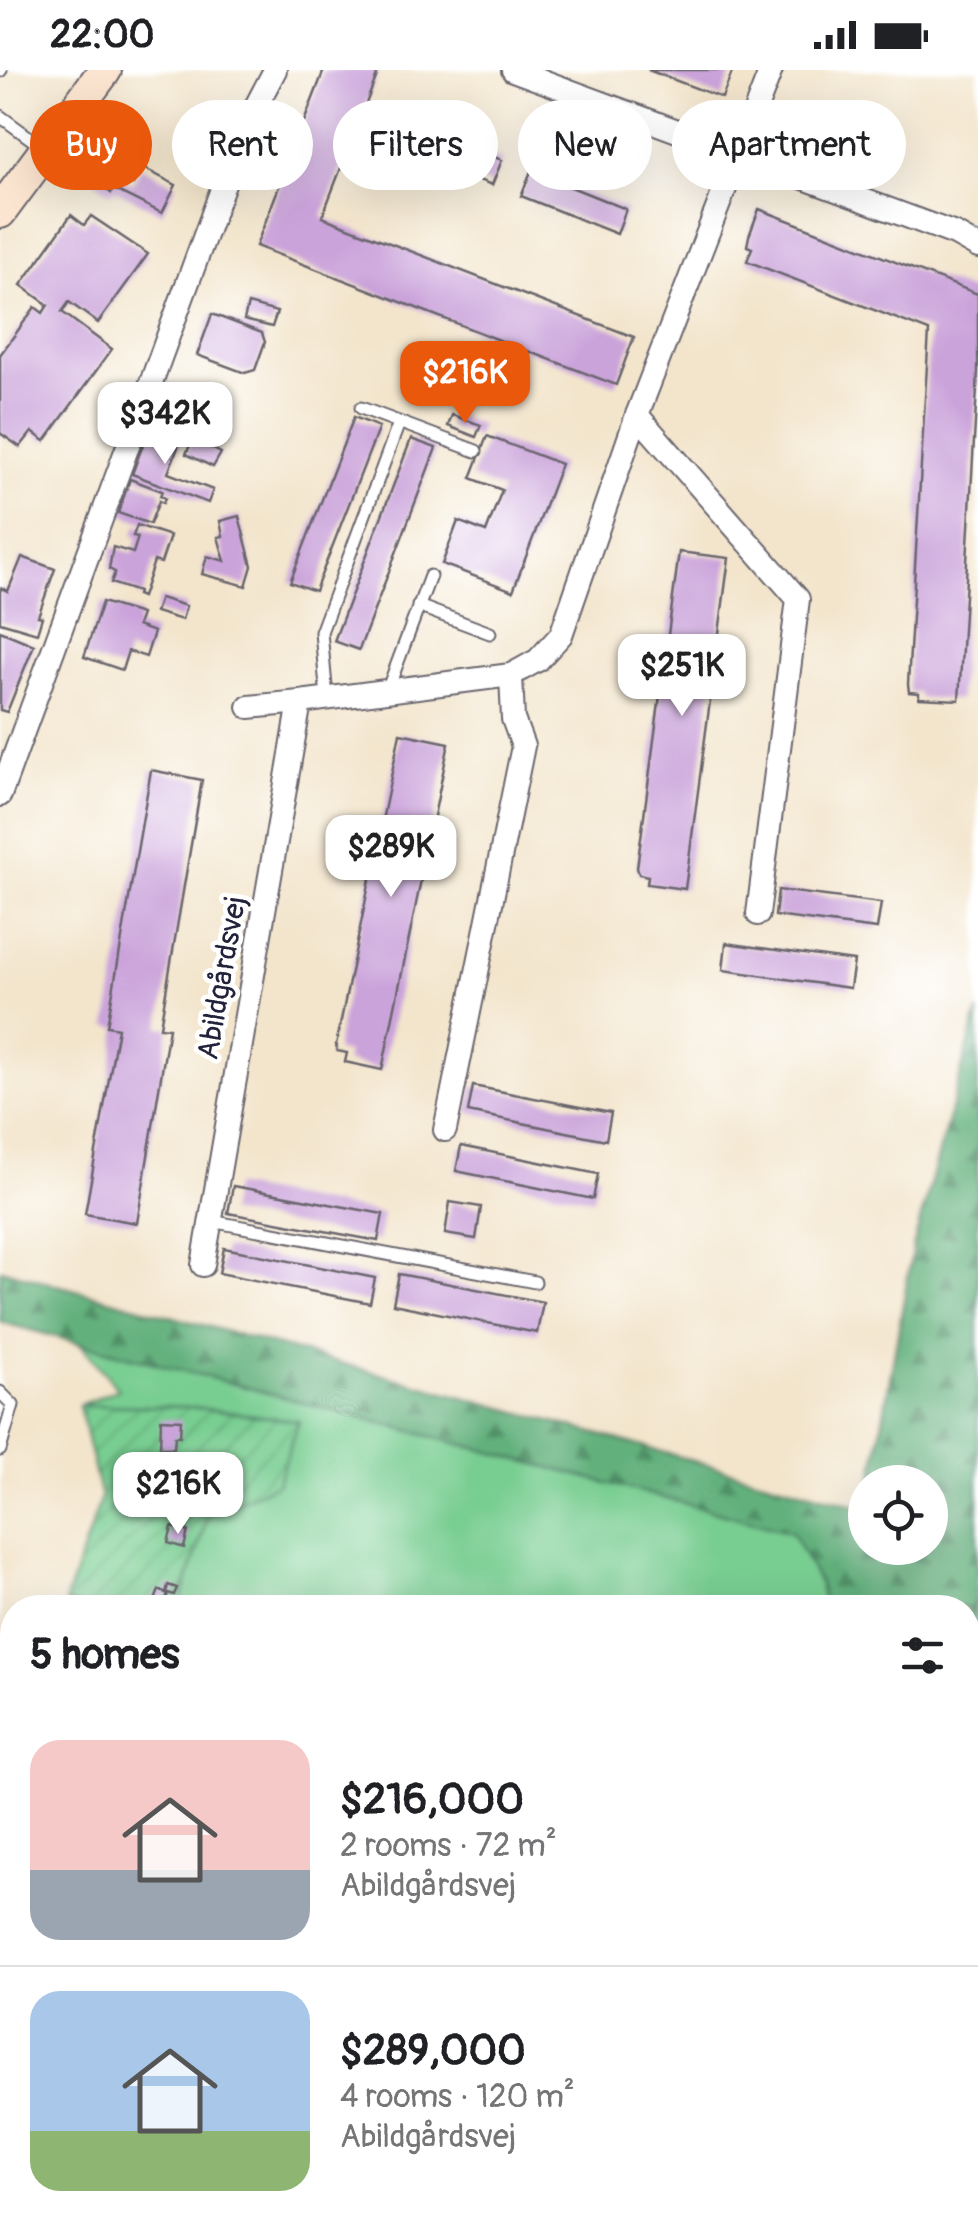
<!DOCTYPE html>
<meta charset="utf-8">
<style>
:root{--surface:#fff;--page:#f2f2f2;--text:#202124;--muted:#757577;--line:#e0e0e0;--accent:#ea580c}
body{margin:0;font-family:Pangolin,sans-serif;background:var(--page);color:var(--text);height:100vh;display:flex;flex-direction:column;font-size:38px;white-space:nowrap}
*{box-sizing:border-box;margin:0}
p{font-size:32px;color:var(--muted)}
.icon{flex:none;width:55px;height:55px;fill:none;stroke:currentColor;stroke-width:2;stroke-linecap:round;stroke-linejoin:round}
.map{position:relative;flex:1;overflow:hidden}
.details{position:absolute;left:0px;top:1525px;width:980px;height:640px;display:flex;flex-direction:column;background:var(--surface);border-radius:40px 40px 0 0;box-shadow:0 10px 40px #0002}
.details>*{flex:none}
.top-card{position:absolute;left:30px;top:30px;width:920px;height:90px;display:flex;gap:20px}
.buttons{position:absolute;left:848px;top:1395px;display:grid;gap:20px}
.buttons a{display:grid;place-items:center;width:100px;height:100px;border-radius:50%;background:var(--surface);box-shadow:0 10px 40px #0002;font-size:50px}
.price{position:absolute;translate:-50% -85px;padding:0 22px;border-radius:20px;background:#fff;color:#222;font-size:32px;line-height:65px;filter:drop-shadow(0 2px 5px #0008)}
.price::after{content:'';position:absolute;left:50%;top:60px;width:30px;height:22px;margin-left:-15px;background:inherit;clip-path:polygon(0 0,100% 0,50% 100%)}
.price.selected{background:var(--accent);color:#fff}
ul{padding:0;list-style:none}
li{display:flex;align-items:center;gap:30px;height:250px;padding:0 30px}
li+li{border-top:2px solid var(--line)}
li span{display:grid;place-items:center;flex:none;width:280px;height:200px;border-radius:30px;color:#555}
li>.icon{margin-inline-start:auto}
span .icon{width:120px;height:120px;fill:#fffc;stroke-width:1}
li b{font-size:42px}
h2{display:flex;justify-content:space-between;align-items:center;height:120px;padding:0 30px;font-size:42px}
.pill{padding:0 35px;border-radius:45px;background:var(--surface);box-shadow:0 10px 40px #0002;font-size:35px;line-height:90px}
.pill.selected{background:var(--accent);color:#fff}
.status{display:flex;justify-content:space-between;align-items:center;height:70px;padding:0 50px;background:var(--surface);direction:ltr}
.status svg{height:28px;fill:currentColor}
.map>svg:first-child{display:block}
</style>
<div class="status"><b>22:00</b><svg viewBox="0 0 49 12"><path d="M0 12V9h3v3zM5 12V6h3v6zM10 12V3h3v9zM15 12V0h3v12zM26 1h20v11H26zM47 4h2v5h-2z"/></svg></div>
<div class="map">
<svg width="978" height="2165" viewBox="0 0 978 2165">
<defs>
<pattern id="forest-firs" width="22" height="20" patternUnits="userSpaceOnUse" patternTransform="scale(2.5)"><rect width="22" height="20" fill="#62b07b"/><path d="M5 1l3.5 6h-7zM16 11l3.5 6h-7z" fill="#508f66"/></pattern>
<pattern id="garden-furrows" width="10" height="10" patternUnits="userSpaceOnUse" patternTransform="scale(2.5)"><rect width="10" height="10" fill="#78cd91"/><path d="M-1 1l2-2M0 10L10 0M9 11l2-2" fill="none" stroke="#68b07e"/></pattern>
</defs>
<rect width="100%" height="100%" fill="#fff"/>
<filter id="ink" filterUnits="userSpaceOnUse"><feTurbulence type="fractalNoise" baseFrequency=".01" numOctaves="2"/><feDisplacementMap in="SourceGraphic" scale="20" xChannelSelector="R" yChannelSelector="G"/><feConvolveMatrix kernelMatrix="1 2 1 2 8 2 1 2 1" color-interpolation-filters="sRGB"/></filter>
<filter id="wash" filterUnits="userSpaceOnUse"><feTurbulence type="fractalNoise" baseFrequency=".0048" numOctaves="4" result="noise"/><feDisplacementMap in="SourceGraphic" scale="40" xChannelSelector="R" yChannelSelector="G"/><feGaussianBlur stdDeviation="2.25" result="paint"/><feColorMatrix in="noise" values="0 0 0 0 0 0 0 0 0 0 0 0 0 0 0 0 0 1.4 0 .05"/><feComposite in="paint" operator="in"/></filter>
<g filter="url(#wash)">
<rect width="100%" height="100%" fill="#f3e5cc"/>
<g fill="#78cd91" stroke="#4d7866" stroke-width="2.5">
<path d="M80 1273 793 1462 819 1513 824 1537H179L208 1445 200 1431 299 1351 189 1337 80 1335 118 1319Z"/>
<path d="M0 1585 4 1586 12 1615V1770L0 1765Z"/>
<path d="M716 2153H874L870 2165H736Z"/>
</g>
<g fill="url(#forest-firs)" stroke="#42695b" stroke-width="2.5">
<path d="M978 941V1499L968 1670V1538L824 1537 819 1513 792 1462 0 1252V1199L865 1438V1478H930V1412H872L913 1177Z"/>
<path d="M0 1765 12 1770V1901L0 1898Z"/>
<path d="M968 1880 978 2020V2165H870L874 2153 968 2152Z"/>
<path d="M0 2008 12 2013V2094L0 2089Z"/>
<path d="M114 2153H285L300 2165H125Z"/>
<path d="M494 2153H716L736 2165H511Z"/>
</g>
<g fill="url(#garden-furrows)" stroke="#4d7866" stroke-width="2.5">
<path d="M79 1335 189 1337 299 1351 277 1414 208 1445 179 1537H84L65 1533 101 1428Z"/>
<path d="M0 2089 12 2094V2152L114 2153 125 2165H0Z"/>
</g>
<g id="blocks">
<g fill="#caa3da">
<path d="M324 0H379L322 147 634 267 616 315 256 176Z"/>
<path d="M648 0H733L722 28Z"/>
<path d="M118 55 146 76 122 109 133 114 141 97 176 115 162 143 113 119 111 123 83 102Z"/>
<path d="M424 60 502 90 492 115 414 86Z"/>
<path d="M531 101 626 139 617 164 521 126Z"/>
<path d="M759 139 978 224V301L959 630 919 628V623L909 622 908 614 929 261 747 191 752 178 747 176 749 166Z"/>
<path d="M71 145 84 155 91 146 148 184 98 253 69 232 62 242 112 279 45 371 32 362 20 377 0 363V285L35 237 43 243 48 235 21 215Z"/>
<path d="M248 234 277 242 272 257 244 250Z"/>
<path d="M212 244 262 263 265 272 255 300 245 303 197 285Z"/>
<path d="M452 345 481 355 476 367 448 356Z"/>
<path d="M354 347 379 357 315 521 290 512Z"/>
<path d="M148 361 180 372 168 403 213 420 208 433 132 404Z"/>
<path d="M487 366 561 394 513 521 442 494 458 451 486 462 502 420 471 408Z"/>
<path d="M193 369 221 383 213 397 186 384Z"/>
<path d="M411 369 436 378 359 580 334 571Z"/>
<path d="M130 409 162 421 160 426 165 428 163 433 159 431 150 454 118 443Z"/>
<path d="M239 446 252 496 246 516 202 504 207 486 225 491 218 467 223 466 220 451Z"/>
<path d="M137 455 170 466 161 493 154 491 142 527 137 525 138 522 111 513 115 502 109 499 113 477 133 483 138 467 133 466Z"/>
<path d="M679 482 729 488 685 819 647 814 648 806 639 804 637 798Z"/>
<path d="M22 487 55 499 38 546 42 547 37 563 0 552V522L1 518 8 521Z"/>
<path d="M160 528 186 536 182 550 155 542Z"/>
<path d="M102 532 141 544 137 556 154 562 146 587 128 581 122 600 84 587Z"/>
<path d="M0 561 34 575 7 642 0 640Z"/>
<path d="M400 663 449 673 382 1000 345 992 347 983 337 981 336 975Z"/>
<path d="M151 700 202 710 160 957 169 958 137 1153 85 1144 118 958 107 956Z"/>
<path d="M778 820 881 833 877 859 775 846Z"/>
<path d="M726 873 854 891 850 918 723 900Z"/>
<path d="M473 1016 611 1043 606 1070 468 1042Z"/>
<path d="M461 1076 598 1104 593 1129 456 1101Z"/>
<path d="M233 1116 383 1144 378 1171 228 1143Z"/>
<path d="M450 1132 481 1137 476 1169 445 1164Z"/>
<path d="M224 1178 375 1208 370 1233 219 1203Z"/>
<path d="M399 1204 543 1232 537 1263 393 1234Z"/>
<path d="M161 1349 181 1350 180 1366H175L174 1378H160Z"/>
<path d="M172 1457 188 1461 184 1478 168 1473Z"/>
<path d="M168 1515 177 1518 174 1525 168 1523 164 1536 154 1533 159 1520 166 1523Z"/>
</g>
</g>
</g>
<g filter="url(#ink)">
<use href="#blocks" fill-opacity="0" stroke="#6b666e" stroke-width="2.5"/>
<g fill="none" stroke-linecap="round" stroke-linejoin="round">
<defs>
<g id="service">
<path d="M0 1 1 0"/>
<path d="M0 46 45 79"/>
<path d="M361 338 476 381"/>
<path d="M418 536 490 563"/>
<path d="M387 621 430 506"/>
<path d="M327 628 321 562 399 353"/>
<path d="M211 1151 535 1212"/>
<path d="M0 1322 13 1335 0 1380"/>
<path d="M32 2165 36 2152"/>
</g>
<g id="minor">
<path d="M513 0 955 164 978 177"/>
<path d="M637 345 798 529 758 844"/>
<path d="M249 637 300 632"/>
<path d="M0 725 244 59 275 0"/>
<path d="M445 1060 523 676 513 649 511 605"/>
<path d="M203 1195 300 632 511 605 538 590 561 565 637 345 771 0"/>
</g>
<path id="secondary" d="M0 142 105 0"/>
<g id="motorway">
<path d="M0 1927 12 1931"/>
<path d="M0 1969 12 1973"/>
<path d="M335 2152 353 2165"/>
<path d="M447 2152 466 2165"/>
</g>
</defs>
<use href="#service" stroke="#6b666e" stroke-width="15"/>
<use href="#minor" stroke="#6b666e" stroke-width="26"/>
<use href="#secondary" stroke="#6b666e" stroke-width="36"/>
<use href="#motorway" stroke="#6b666e" stroke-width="44"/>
<use href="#service" stroke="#fff" stroke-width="11"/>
<use href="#minor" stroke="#fff" stroke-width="22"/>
<use href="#secondary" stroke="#fce5d0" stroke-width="32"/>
<use href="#motorway" stroke="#f8bd89" stroke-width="40"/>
</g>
</g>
<g text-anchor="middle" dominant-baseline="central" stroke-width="9" stroke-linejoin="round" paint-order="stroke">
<g font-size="30" fill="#22223b" stroke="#fff">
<text transform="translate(222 908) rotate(-80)">Abildgårdsvej</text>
</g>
</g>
</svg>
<div class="buttons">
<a><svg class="icon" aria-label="locate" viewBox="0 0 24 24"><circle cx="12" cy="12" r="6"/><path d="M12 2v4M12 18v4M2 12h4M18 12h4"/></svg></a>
</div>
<b class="price selected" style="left:465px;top:356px">$216K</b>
<b class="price" style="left:165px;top:397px">$342K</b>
<b class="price" style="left:682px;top:649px">$251K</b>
<b class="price" style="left:391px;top:830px">$289K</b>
<b class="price" style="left:178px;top:1467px">$216K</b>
<div class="top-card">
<a class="pill selected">Buy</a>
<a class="pill">Rent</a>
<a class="pill">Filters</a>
<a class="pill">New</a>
<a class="pill">Apartment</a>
</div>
<section class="details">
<h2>5 homes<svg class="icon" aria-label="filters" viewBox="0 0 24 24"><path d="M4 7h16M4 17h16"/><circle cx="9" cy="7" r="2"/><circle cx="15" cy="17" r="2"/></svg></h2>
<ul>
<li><span style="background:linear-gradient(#f6c9c9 65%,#9aa5b1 0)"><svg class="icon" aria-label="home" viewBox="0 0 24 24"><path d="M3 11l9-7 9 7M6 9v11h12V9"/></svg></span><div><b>$216,000</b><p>2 rooms · 72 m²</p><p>Abildgårdsvej</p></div></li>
<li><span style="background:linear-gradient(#a9c7e8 70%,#8fb573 0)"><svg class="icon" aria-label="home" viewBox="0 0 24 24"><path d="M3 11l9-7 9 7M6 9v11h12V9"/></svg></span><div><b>$289,000</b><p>4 rooms · 120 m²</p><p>Abildgårdsvej</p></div></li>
</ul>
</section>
</div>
